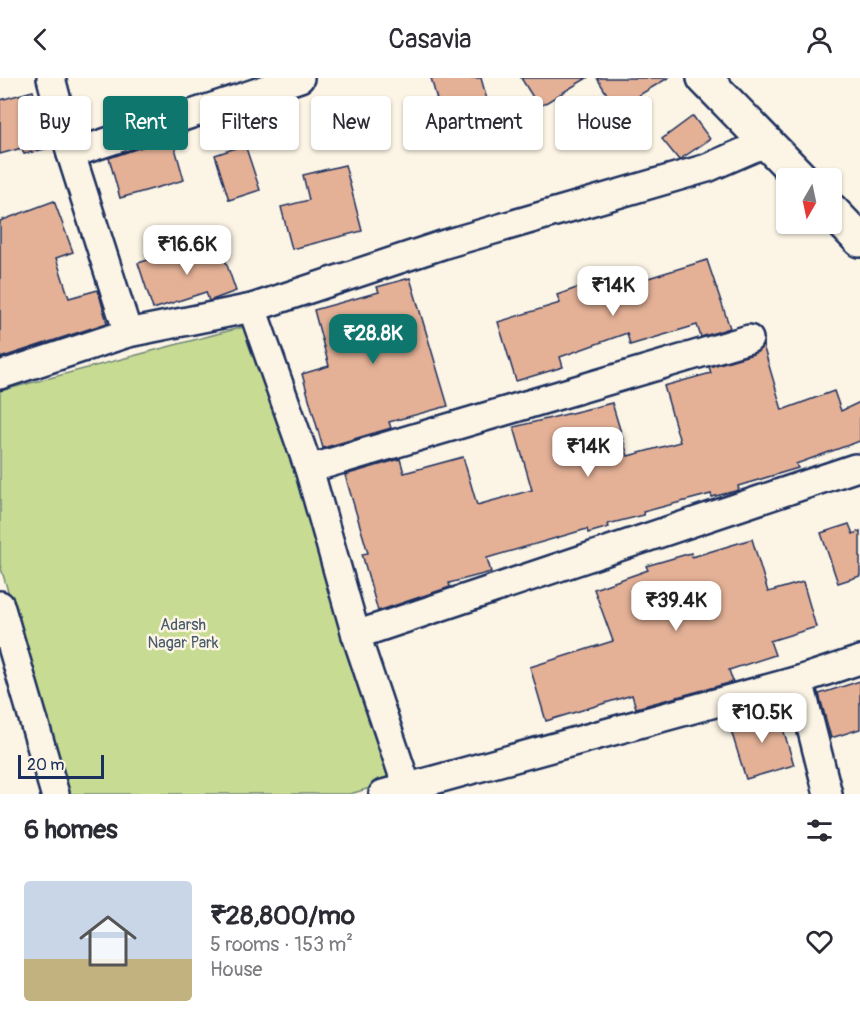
<!DOCTYPE html>
<meta charset="utf-8">
<style>
:root{--surface:#fff;--page:#f2f2f3;--text:#2b2b33;--muted:#7c7c81;--line:#e1e1e2;--accent:#0f766e}
body{margin:0;font-family:Pangolin,sans-serif;background:var(--page);color:var(--text);height:100vh;display:flex;flex-direction:column;font-size:22px;white-space:nowrap}
*{box-sizing:border-box;margin:0}
p{font-size:20px;color:var(--muted)}
.icon{flex:none;width:33px;height:33px;fill:none;stroke:currentColor;stroke-width:2;stroke-linecap:round;stroke-linejoin:round}
.map{position:relative;height:716px;overflow:hidden}
.details{display:flex;flex-direction:column;background:var(--surface);flex:1}
.details>*{flex:none}
.banner{position:absolute;left:18px;top:18px;width:825px;height:54px;display:flex;gap:12px}
.needle{width:39px;rotate:189deg}
.fabs{position:absolute;left:776px;top:90px;display:grid;gap:12px}
.fabs a{display:grid;place-items:center;width:66px;height:66px;border-radius:6px;background:var(--surface);box-shadow:0 2px 4px #0004;font-size:30px}
.scale{position:absolute;left:18px;bottom:15px;width:86px;box-sizing:border-box;padding-left:6px;border:3px solid #1b2f5e;border-top:0;font-size:16px;line-height:21px;white-space:nowrap;color:#1b2f5e;-webkit-text-stroke:4px #fcf5e5;paint-order:stroke}
.price{position:absolute;translate:-50% -51px;padding:0 14px;border-radius:12px;background:#fff;color:#222;font-size:20px;line-height:39px;filter:drop-shadow(0 2px 3px #0008)}
.price::after{content:'';position:absolute;left:50%;top:36px;width:18px;height:14px;margin-left:-9px;background:inherit;clip-path:polygon(0 0,100% 0,50% 100%)}
.price.selected{background:var(--accent);color:#fff}
ul{padding:0;list-style:none}
li{display:flex;align-items:center;gap:18px;height:150px;padding:0 24px}
li+li{border-top:2px solid var(--line)}
li span{display:grid;place-items:center;flex:none;width:168px;height:120px;border-radius:6px;color:#555}
li>.icon{margin-inline-start:auto}
span .icon{width:72px;height:72px;fill:#fffc;stroke-width:1}
li b{font-size:26px}
h2{display:flex;justify-content:space-between;align-items:center;height:72px;padding:0 24px;font-size:26px}
.pill{padding:0 21px;border-radius:6px;background:var(--surface);box-shadow:0 2px 4px #0004;font-size:21px;line-height:54px}
.pill.selected{background:var(--accent);color:#fff}
header{display:flex;justify-content:space-between;align-items:center;height:78px;padding:0 24px;background:var(--surface);font-size:27px;font-weight:600}
.map>svg:first-child{display:block}
</style>
<header><svg class="icon" aria-label="back" viewBox="0 0 24 24"><path d="M15 5l-7 7 7 7"/></svg>Casavia<svg class="icon" aria-label="person" viewBox="0 0 24 24"><circle cx="12" cy="8" r="4"/><path d="M4 21q1-7 8-7t8 7"/></svg></header>
<div class="map">
<svg width="860" height="716" viewBox="0 0 860 716">
<rect width="100%" height="100%" fill="#fcf5e5"/>
<filter id="ink" filterUnits="userSpaceOnUse"><feTurbulence type="fractalNoise" baseFrequency=".0167" numOctaves="2"/><feDisplacementMap in="SourceGraphic" scale="12" xChannelSelector="R" yChannelSelector="G"/><feConvolveMatrix kernelMatrix="1 2 1 2 8 2 1 2 1" color-interpolation-filters="sRGB"/></filter>
<g filter="url(#ink)">
<path fill="#c7dc92" stroke="#718678" stroke-width="1.5" d="M247 248 394 703 350 716H70L0 487V313Z"/>
<g fill="#e4b197" stroke="#1b2f5e" stroke-width="1.5">
<path d="M431 0H481L493 43 446 55Z"/>
<path d="M521 0H587L539 29Z"/>
<path d="M597 0H668L616 31Z"/>
<path d="M33 13 49 70 24 76 22 70 0 76V22Z"/>
<path d="M693 38 710 61 679 82 662 61Z"/>
<path d="M172 59 184 102 120 120 109 80Z"/>
<path d="M245 67 260 112 229 122 215 77Z"/>
<path d="M345 87 362 153 292 171 281 129 309 122 303 97Z"/>
<path d="M54 123 73 174 56 180 69 220 98 212 107 245 0 280V143Z"/>
<path d="M219 164 236 213 209 223 206 214 153 231 138 185 168 176 170 182Z"/>
<path d="M707 182 730 250 701 259 697 247 630 267 627 255 560 279 563 289 516 303 498 244 560 225 557 217 602 201 606 213Z"/>
<path d="M410 200 448 328 389 344 391 350 323 370 302 296 329 288 314 232 379 214 377 209Z"/>
<path d="M763 267 782 332 834 313 841 333 860 324V363L796 386 798 390 738 408 739 412 712 419 711 416 643 434 644 437 608 446 609 449 588 455 587 451 487 480 491 494 449 505 450 509 378 533 362 476 368 475 345 397 400 381 404 395 463 379 477 427 532 412 514 349 612 325 628 378 680 364 664 308 711 295 709 289 753 276Z"/>
<path d="M849 446 853 456 860 453V498L838 505 821 455Z"/>
<path d="M752 461 768 514 803 504 816 549 770 563 775 577 729 592 733 604 636 630 632 617 546 643 530 589 613 563 594 511 648 492 646 488 691 475 692 479Z"/>
<path d="M860 603V651L831 660 819 616Z"/>
<path d="M777 631 794 687 746 701 729 646Z"/>
</g>
<g fill="none" stroke-linecap="round" stroke-linejoin="round">
<defs>
<g id="street">
<path d="M51 0 71 76 128 255"/>
<path d="M71 76 300 0"/>
<path d="M252 230 309 391 356 557 407 709"/>
<path d="M0 297 128 255 252 230 445 166 707 90 767 64"/>
<path d="M309 391 749 261"/>
<path d="M0 527 55 716"/>
<path d="M356 557 855 390"/>
<path d="M799 602 828 716"/>
<path d="M383 716 799 602 860 582"/>
</g>
<g id="secondary">
<path d="M704 0 801 100"/>
<path d="M831 132 860 162"/>
</g>
</defs>
<use href="#street" stroke="#1b2f5e" stroke-width="32"/>
<use href="#secondary" stroke="#1b2f5e" stroke-width="38"/>
<use href="#street" stroke="#fcf5e5" stroke-width="27"/>
<use href="#secondary" stroke="#fcf5e5" stroke-width="33"/>
</g>
</g>
<g text-anchor="middle" dominant-baseline="central" stroke-width="5" stroke-linejoin="round" paint-order="stroke">
<g font-size="16" fill="#465a6b" stroke="#fcf5e5">
<text x="183" y="547">Adarsh<tspan x="183" dy="18">Nagar Park</tspan></text>
</g>
</g>
</svg>
<div class="fabs">
<a><svg class="needle" viewBox="-14 -14 28 28"><path d="M0-13l5 13h-10z" fill="#e53935"/><path d="M0 13l5-13h-10z" fill="#7c7c81"/></svg></a>
</div>
<div class="scale">20 m</div>
<b class="price" style="left:187px;top:198px">₹16.6K</b>
<b class="price" style="left:613px;top:239px">₹14K</b>
<b class="price selected" style="left:373px;top:287px">₹28.8K</b>
<b class="price" style="left:588px;top:400px">₹14K</b>
<b class="price" style="left:676px;top:554px">₹39.4K</b>
<b class="price" style="left:762px;top:666px">₹10.5K</b>
<div class="banner">
<a class="pill">Buy</a>
<a class="pill selected">Rent</a>
<a class="pill">Filters</a>
<a class="pill">New</a>
<a class="pill">Apartment</a>
<a class="pill">House</a>
</div>
</div>
<section class="details">
<h2>6 homes<svg class="icon" aria-label="filters" viewBox="0 0 24 24"><path d="M4 7h16M4 17h16"/><circle cx="9" cy="7" r="2"/><circle cx="15" cy="17" r="2"/></svg></h2>
<ul>
<li><span style="background:linear-gradient(#c9d6e8 65%,#c2b280 0)"><svg class="icon" aria-label="home" viewBox="0 0 24 24"><path d="M3 11l9-7 9 7M6 9v11h12V9"/></svg></span><div><b>₹28,800/mo</b><p>5 rooms · 153 m²</p><p>House</p></div><svg class="icon" aria-label="heart" viewBox="0 0 24 24"><path d="M12 20l-8-8c-3-5 5-10 8-4 3-6 11-1 8 4z"/></svg></li>
</ul>
</section>
